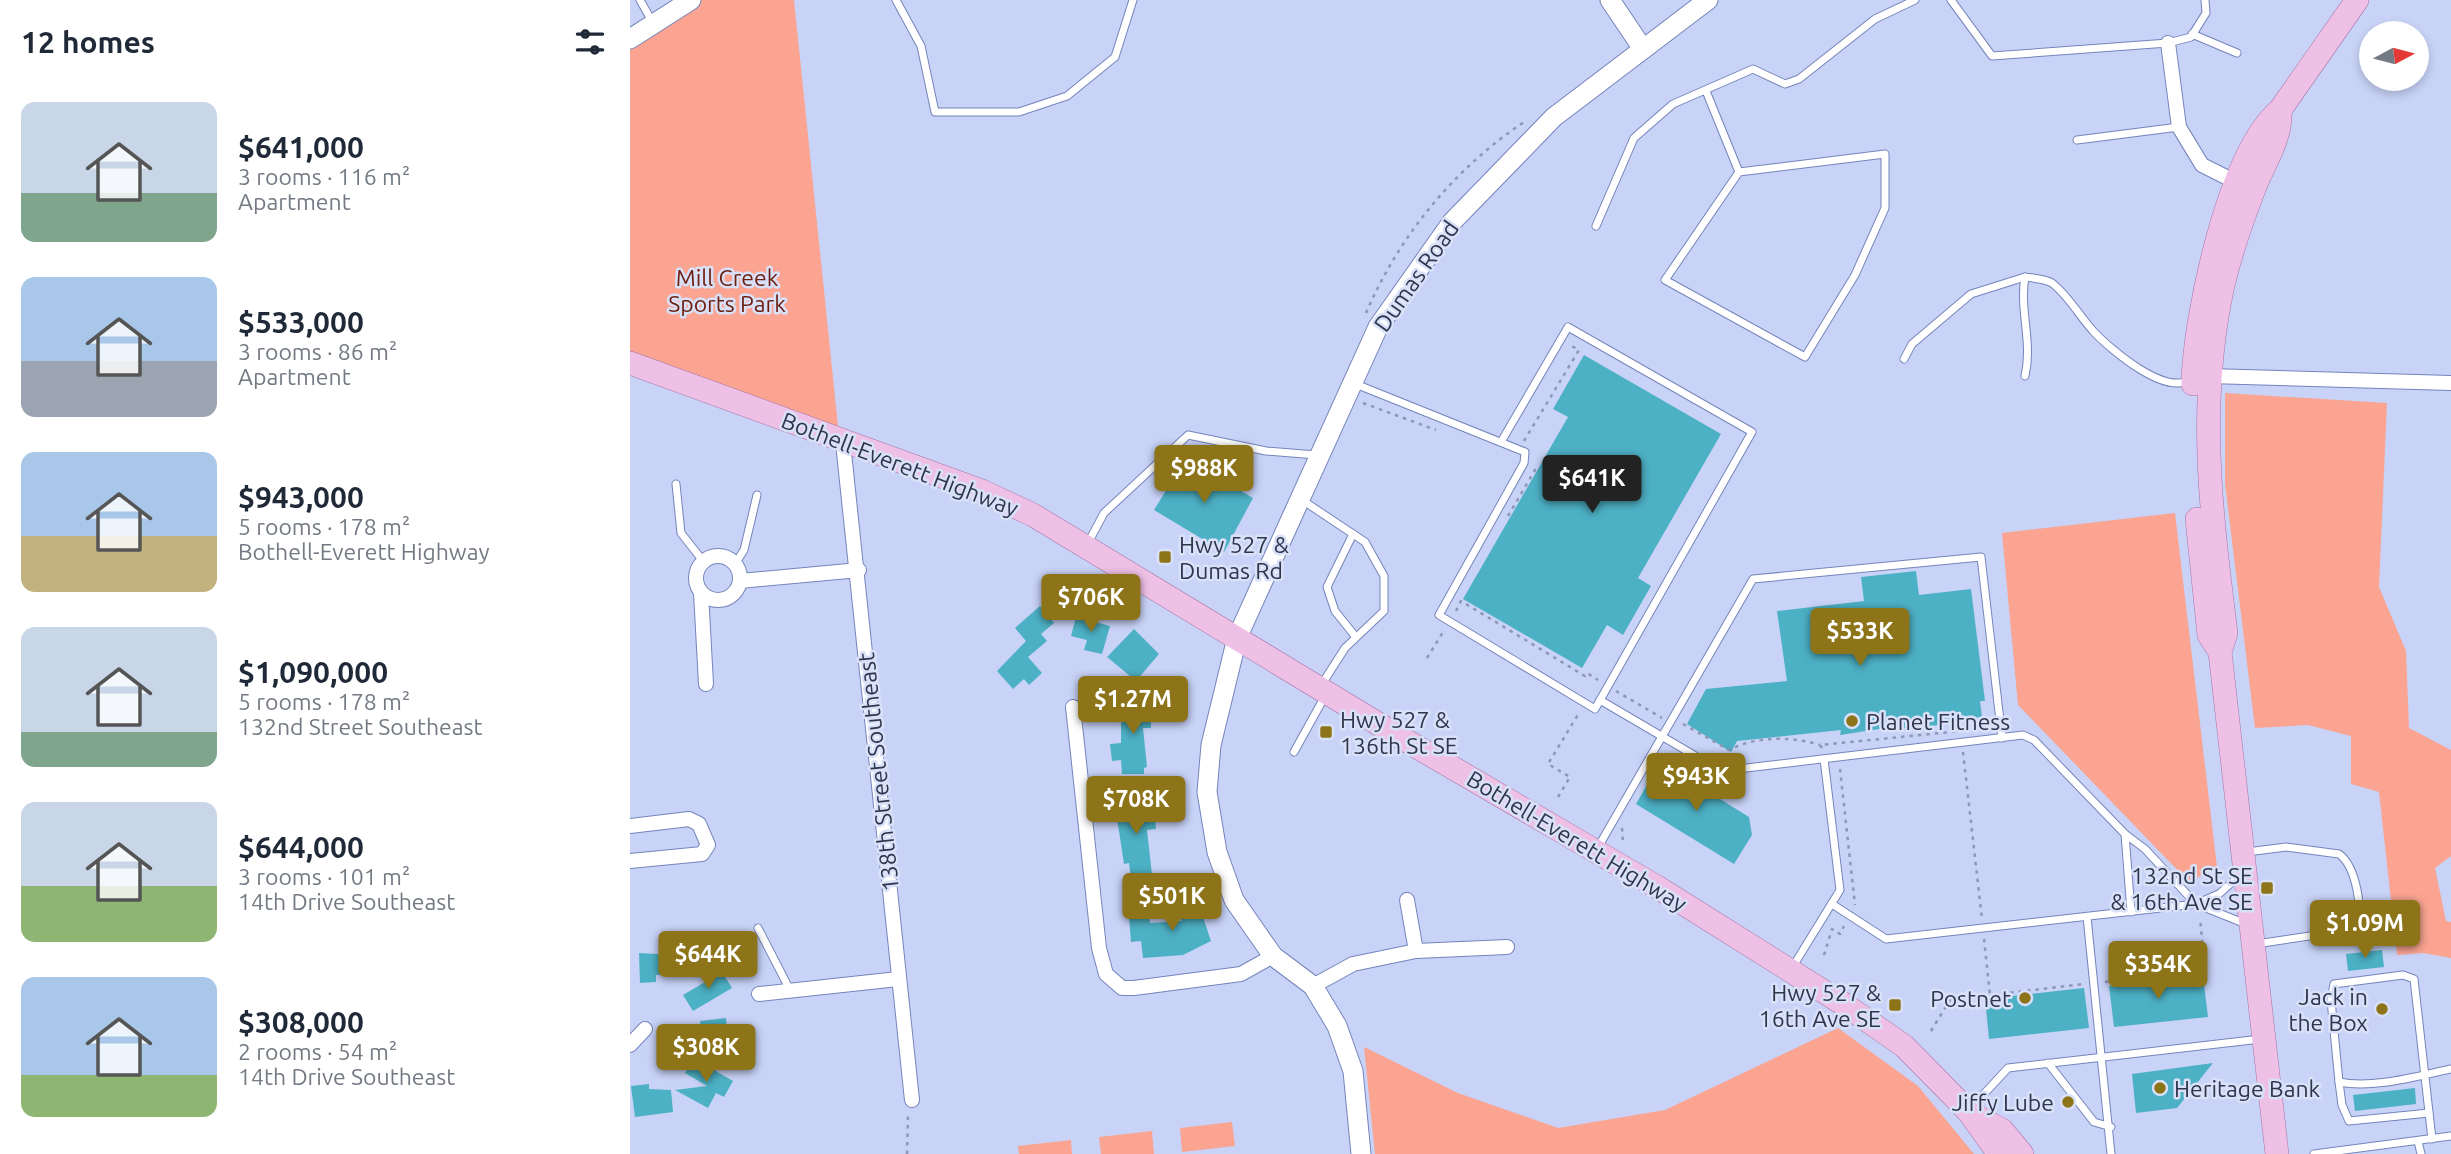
<!DOCTYPE html>
<meta charset="utf-8">
<style>
:root{--surface:#fff;--page:#f2f2f3;--text:#1f2937;--muted:#747a83;--accent:#8d7418}
body{margin:0;font-family:Ubuntu,sans-serif;background:var(--page);color:var(--text);height:100vh;display:flex;flex-direction:column;font-size:26px;white-space:nowrap}
*{box-sizing:border-box;margin:0}
p{font-size:23px;color:var(--muted)}
.icon{flex:none;width:38px;height:38px;fill:none;stroke:currentColor;stroke-width:2;stroke-linecap:round;stroke-linejoin:round}
.map{position:relative;flex:1;overflow:hidden}
.drawer{display:flex;flex-direction:column;background:var(--surface);width:630px}
.drawer>*{flex:none}
.needle{width:46px;rotate:83deg}
.fabs{position:absolute;left:1729px;top:21px;display:grid;gap:14px}
.fabs a{display:grid;place-items:center;width:70px;height:70px;border-radius:50%;background:var(--surface);box-shadow:0 4px 10px #0003;font-size:35px}
.price{position:absolute;translate:-50% -60px;padding:0 16px;border-radius:7px;background:var(--accent);color:#fff;font-size:23px;line-height:46px;filter:drop-shadow(0 2px 4px #0008)}
.price::after{content:'';position:absolute;left:50%;top:42px;width:21px;height:16px;margin-left:-10px;background:inherit;clip-path:polygon(0 0,100% 0,50% 100%)}
.price.on{background:#222;color:#fff}
ul{padding:0;list-style:none}
li{display:flex;align-items:center;gap:21px;height:175px;padding:0 21px}
li span{display:grid;place-items:center;flex:none;width:196px;height:140px;border-radius:14px;color:#555}
li>.icon{margin-inline-start:auto}
span .icon{width:84px;height:84px;fill:#fffc;stroke-width:1}
li b{font-size:30px}
h2{display:flex;justify-content:space-between;align-items:center;height:84px;padding:0 21px;font-size:30px}
main{display:flex;flex:1;min-height:0}
.map>svg:first-child{display:block}
</style>
<main>
<section class="drawer">
<h2>12 homes<svg class="icon" aria-label="filters" viewBox="0 0 24 24"><path d="M4 7h16M4 17h16"/><circle cx="9" cy="7" r="2"/><circle cx="15" cy="17" r="2"/></svg></h2>
<ul>
<li><span style="background:linear-gradient(#c9d6e8 65%,#7fa58c 0)"><svg class="icon" aria-label="home" viewBox="0 0 24 24"><path d="M3 11l9-7 9 7M6 9v11h12V9"/></svg></span><div><b>$641,000</b><p>3 rooms · 116 m²</p><p>Apartment</p></div></li>
<li><span style="background:linear-gradient(#a9c7e8 60%,#9aa5b1 0)"><svg class="icon" aria-label="home" viewBox="0 0 24 24"><path d="M3 11l9-7 9 7M6 9v11h12V9"/></svg></span><div><b>$533,000</b><p>3 rooms · 86 m²</p><p>Apartment</p></div></li>
<li><span style="background:linear-gradient(#a9c7e8 60%,#c2b280 0)"><svg class="icon" aria-label="home" viewBox="0 0 24 24"><path d="M3 11l9-7 9 7M6 9v11h12V9"/></svg></span><div><b>$943,000</b><p>5 rooms · 178 m²</p><p>Bothell-Everett Highway</p></div></li>
<li><span style="background:linear-gradient(#c9d6e8 75%,#7fa58c 0)"><svg class="icon" aria-label="home" viewBox="0 0 24 24"><path d="M3 11l9-7 9 7M6 9v11h12V9"/></svg></span><div><b>$1,090,000</b><p>5 rooms · 178 m²</p><p>132nd Street Southeast</p></div></li>
<li><span style="background:linear-gradient(#c9d6e8 60%,#8fb573 0)"><svg class="icon" aria-label="home" viewBox="0 0 24 24"><path d="M3 11l9-7 9 7M6 9v11h12V9"/></svg></span><div><b>$644,000</b><p>3 rooms · 101 m²</p><p>14th Drive Southeast</p></div></li>
<li><span style="background:linear-gradient(#a9c7e8 70%,#8fb573 0)"><svg class="icon" aria-label="home" viewBox="0 0 24 24"><path d="M3 11l9-7 9 7M6 9v11h12V9"/></svg></span><div><b>$308,000</b><p>2 rooms · 54 m²</p><p>14th Drive Southeast</p></div></li>
</ul>
</section>
<div class="map">
<svg width="1821" height="1154" viewBox="0 0 1821 1154">
<rect width="100%" height="100%" fill="#c8d3f7"/>
<g fill="#faa491">
<path d="M69 0H164L209 436 0 357V47Z"/>
<path d="M1595 393 1757 403 1749 587 1776 651 1779 728 1821 750V856L1805 868 1816 921 1821 922V958L1793 953 1767 955 1749 792 1721 784V736L1678 725 1625 728 1595 484Z"/>
<path d="M1545 513 1587 867 1559 882 1388 705 1372 533Z"/>
<path d="M1208 1028 1288 1086 1344 1154H745L734 1047 828 1093 928 1128 1035 1110Z"/>
<path d="M602 1122 605 1146 552 1152 550 1128Z"/>
<path d="M522 1131 524 1154H471L469 1137Z"/>
<path d="M441 1140 442 1154H389L388 1146Z"/>
</g>
<g fill="#4db1c5">
<path d="M954 355 1091 434 1008 578 1021 586 993 635 977 625 952 668 833 599 938 417 923 409Z"/>
<path d="M556 458 623 498 594 552 524 510Z"/>
<path d="M1286 571 1289 595 1341 589 1355 701H1350L1352 717 1319 720 1320 723 1283 729 1262 727 1210 735 1211 730 1107 741 1101 752 1057 724 1076 689 1157 681 1147 611 1234 601 1231 577Z"/>
<path d="M410 606 424 623 411 634 417 641 398 657 412 673 399 685 394 679 383 689 367 671 396 641 385 628Z"/>
<path d="M446 617 480 626 472 654 454 650 457 640 441 636Z"/>
<path d="M504 629 529 654 506 681 477 657Z"/>
<path d="M497 695H520L521 728H513L517 767 514 768V774H492L491 760 482 761 480 744 491 743V713H497Z"/>
<path d="M1030 762 1119 817 1122 835 1104 864 1006 804Z"/>
<path d="M514 796 516 812 524 811 526 829 517 830 522 875 501 878 499 863 494 864 487 818 495 814 493 798Z"/>
<path d="M571 900 579 915 573 917 581 941 553 955 513 958 511 941 501 942 499 917 519 915 520 923 552 921 547 912Z"/>
<path d="M1752 950 1754 967 1718 971 1716 954Z"/>
<path d="M9 953 44 955 45 975H26V982L10 983Z"/>
<path d="M92 972 102 988 63 1011 53 995Z"/>
<path d="M1573 976 1578 1017 1484 1027 1479 986Z"/>
<path d="M1454 988 1459 1028 1359 1039 1355 999Z"/>
<path d="M96 1018 99 1056 75 1059 70 1021Z"/>
<path d="M63 1058 103 1081 94 1097 86 1093 78 1108 45 1090 77 1086 55 1073Z"/>
<path d="M1583 1063 1547 1108 1506 1113 1502 1074Z"/>
<path d="M19 1084V1089L41 1090 43 1112 5 1117 1 1086Z"/>
<path d="M1785 1088 1786 1104 1725 1111 1723 1095Z"/>
</g>
<g fill="none" stroke-linecap="round" stroke-linejoin="round">
<defs>
<g id="service">
<path d="M10 0 23 23"/>
<path d="M266 0 291 46 305 112H389L437 96 485 57 503 0"/>
<path d="M1321 0 1362 56 1538 43 1561 37 1576 13 1575 0"/>
<path d="M1562 34 1607 53"/>
<path d="M1076 91 1109 172 1255 154V208L1225 275 1175 357 1035 280 1109 172"/>
<path d="M1447 140 1549 127"/>
<path d="M966 226 1004 138 1043 104 1123 69 1155 84 1169 79 1245 19 1285 0"/>
<path d="M1274 359 1282 344 1341 294 1395 277"/>
<path d="M1395 376C1403 342 1389 310 1395 277 1403 278 1415 279 1422 283 1438 295 1450 317 1464 332 1480 349 1536 397 1560 379"/>
<path d="M723 383 895 452 894 463 809 615 965 709 1122 432 938 327 871 442"/>
<path d="M46 484 51 533 73 561"/>
<path d="M672 500 735 542 754 576V611L715 648 692 684"/>
<path d="M723 534 697 587 705 611 725 636"/>
<path d="M458 543 474 513 558 435 636 451 686 455"/>
<path d="M105 564 114 550 127 495"/>
<path d="M970 700 1091 771 1393 735 1404 740 1495 834 1501 912"/>
<path d="M664 752 695 696"/>
<path d="M1495 834 1515 849 1566 904 1616 924"/>
<path d="M967 849 1123 579 1351 557 1372 738"/>
<path d="M1617 852 1656 847 1709 854C1726 866 1734 911 1726 929L1626 944"/>
<path d="M1202 904 1256 939 1566 904 1589 894 1610 875"/>
<path d="M1457 917 1481 1154"/>
<path d="M128 928 160 990"/>
<path d="M1162 968 1210 890 1194 759"/>
<path d="M1418 1063 1464 1122 1481 1127"/>
<path d="M1709 1082 1712 1105 1719 1121 1799 1113"/>
<path d="M1341 1108 1378 1068 1631 1039"/>
<path d="M1802 1139C1796 1085 1790 1032 1784 979L1773 975 1704 984 1701 1000 1709 1082C1743 1089 1787 1076 1821 1069"/>
<path d="M1788 1141 1791 1154"/>
<path d="M1684 1154 1821 1136"/>
</g>
<g id="minor">
<path d="M1538 43 1549 127 1572 165 1608 183"/>
<path d="M1578 376 1821 383"/>
<path d="M213 443 282 1100"/>
<circle cx="88" cy="578" r="22"/>
<path d="M110 581 229 570"/>
<path d="M71 593 76 684"/>
<path d="M443 707 469 948 476 974 492 988H504L611 974 643 956"/>
<path d="M0 826 59 819 69 824 78 845 72 854 0 861"/>
<path d="M777 900 786 951"/>
<path d="M683 986 723 964 786 951 877 947"/>
<path d="M129 994 268 979"/>
<path d="M0 1045 15 1029"/>
</g>
<g id="tertiary">
<path d="M980 0 1013 49"/>
<path d="M0 39 61 0"/>
<path d="M731 1154 723 1071 707 1026 683 986 643 956 604 900 587 852 577 792 581 745 607 638 748 327 822 222 924 117 1078 0"/>
</g>
<g id="primary">
<path d="M0 363 352 491 403 515 770 737 1027 887 1215 1005 1274 1046 1338 1111 1369 1154"/>
<path d="M1563 384C1564 318 1599 152 1650 110L1727 0"/>
<path d="M1567 519 1579 635 1590 652"/>
<path d="M1344 1115 1372 1130 1392 1154"/>
<path d="M1647 1154 1590 652 1596 633C1581 513 1567 404 1593 285 1601 252 1612 220 1624 189 1634 163 1652 138 1650 110"/>
</g>
</defs>
<use href="#service" stroke="#7584bb" stroke-width="9"/>
<use href="#minor" stroke="#7584bb" stroke-width="16"/>
<use href="#tertiary" stroke="#7584bb" stroke-width="21"/>
<use href="#primary" stroke="#a374a5" stroke-width="24"/>
<g stroke="#8e97b6" stroke-width="2.5" stroke-dasharray="3.5 5" stroke-linecap="butt">
<path d="M736 313C769 236 824 169 894 122"/>
<path d="M733 403 806 430"/>
<path d="M894 441 949 350 940 345"/>
<path d="M878 516 905 470 903 469"/>
<path d="M826 611 831 601 955 676 957 673 968 680"/>
<path d="M797 658 813 632"/>
<path d="M986 691 1032 718"/>
<path d="M1053 724 1099 750C1125 736 1162 736 1190 745"/>
<path d="M1192 748 1190 745 1331 731"/>
<path d="M1333 752 1352 919"/>
<path d="M1210 769 1225 905"/>
<path d="M928 797 940 777 918 764 949 713"/>
<path d="M992 828 993 842"/>
<path d="M1354 939 1360 995 1454 984"/>
<path d="M1194 955 1202 929 1210 934 1214 926"/>
<path d="M1475 982 1575 970 1570 918"/>
<path d="M1301 1031 1320 1000 1360 995"/>
<path d="M277 1154 278 1114"/>
</g>
<use href="#service" stroke="#fff" stroke-width="7"/>
<use href="#minor" stroke="#fff" stroke-width="14"/>
<use href="#tertiary" stroke="#fff" stroke-width="19"/>
<use href="#primary" stroke="#eec0e6" stroke-width="23"/>
</g>
<g fill="#8d7418" stroke="#d9e1f9" stroke-width="2.5">
<rect x="528" y="550" width="14" height="14" rx="3.5"/>
<circle cx="1222" cy="721" r="7"/>
<rect x="689" y="725" width="14" height="14" rx="3.5"/>
<rect x="1630" y="881" width="14" height="14" rx="3.5"/>
<circle cx="1395" cy="998" r="7"/>
<rect x="1258" y="998" width="14" height="14" rx="3.5"/>
<circle cx="1752" cy="1009" r="7"/>
<circle cx="1530" cy="1088" r="7"/>
<circle cx="1438" cy="1102" r="7"/>
</g>
<g text-anchor="middle" dominant-baseline="central" stroke-width="5" stroke-linejoin="round" paint-order="stroke">
<g font-size="23" fill="#2f354d" stroke="#d9e1f9">
<text transform="translate(786 276) rotate(-55)">Dumas Road</text>
<text transform="translate(270 464) rotate(21)">Bothell-Everett Highway</text>
<text transform="translate(248 772) rotate(-96)">138th Street Southeast</text>
<text transform="translate(947 841) rotate(31)">Bothell-Everett Highway</text>
</g>
<g font-size="23" fill="#6d1e0f" stroke="#d9e1f9">
<text x="97" y="277">Mill Creek<tspan x="97" dy="26">Sports Park</tspan></text>
</g>
<g font-size="23" fill="#2f354d" stroke="#d9e1f9" text-anchor="end">
<text x="549" y="544" text-anchor="start">Hwy 527 &amp;<tspan x="549" dy="26">Dumas Rd</tspan></text>
<text x="710" y="719" text-anchor="start">Hwy 527 &amp;<tspan x="710" dy="26">136th St SE</tspan></text>
<text x="1236" y="721" text-anchor="start">Planet Fitness</text>
<text x="1623" y="875">132nd St SE<tspan x="1623" dy="26">&amp; 16th Ave SE</tspan></text>
<text x="1251" y="992">Hwy 527 &amp;<tspan x="1251" dy="26">16th Ave SE</tspan></text>
<text x="1738" y="996">Jack in<tspan x="1738" dy="26">the Box</tspan></text>
<text x="1381" y="998">Postnet</text>
<text x="1544" y="1088" text-anchor="start">Heritage Bank</text>
<text x="1424" y="1102">Jiffy Lube</text>
</g>
</g>
</svg>
<div class="fabs">
<a><svg class="needle" viewBox="-14 -14 28 28"><path d="M0-13l5 13h-10z" fill="#e53935"/><path d="M0 13l5-13h-10z" fill="#747a83"/></svg></a>
</div>
<b class="price" style="left:574px;top:505px">$988K</b>
<b class="price on" style="left:962px;top:515px">$641K</b>
<b class="price" style="left:461px;top:634px">$706K</b>
<b class="price" style="left:1230px;top:668px">$533K</b>
<b class="price" style="left:503px;top:736px">$1.27M</b>
<b class="price" style="left:1066px;top:813px">$943K</b>
<b class="price" style="left:506px;top:836px">$708K</b>
<b class="price" style="left:542px;top:933px">$501K</b>
<b class="price" style="left:1735px;top:960px">$1.09M</b>
<b class="price" style="left:78px;top:991px">$644K</b>
<b class="price" style="left:1528px;top:1001px">$354K</b>
<b class="price" style="left:76px;top:1084px">$308K</b>
</div>
</main>
